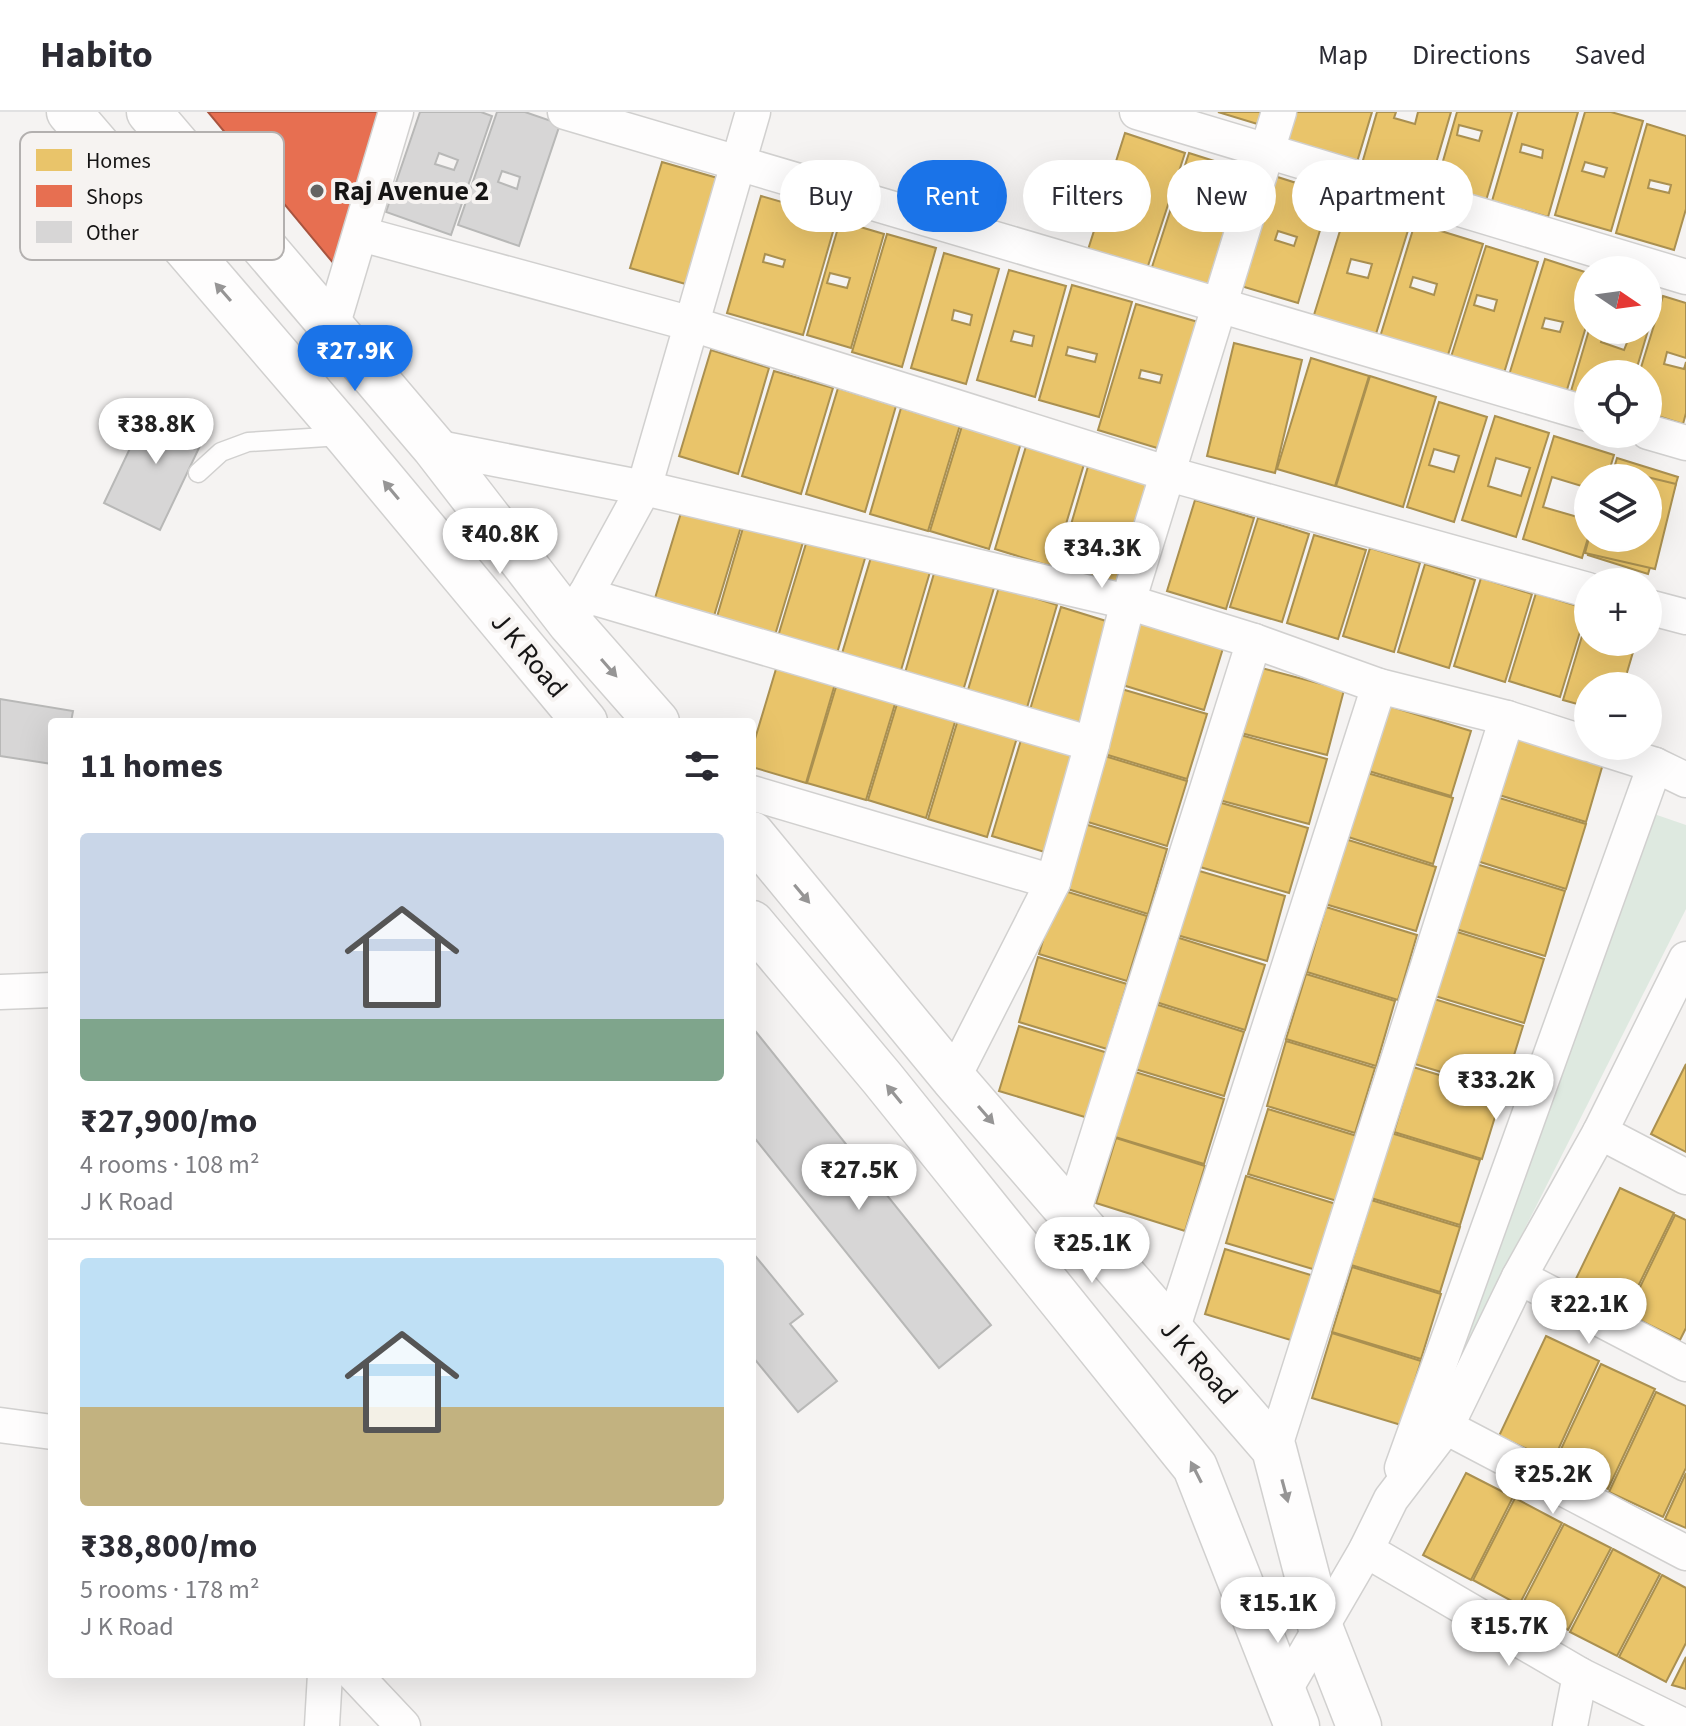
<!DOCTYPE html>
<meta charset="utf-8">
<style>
:root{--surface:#fff;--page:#f7f7f7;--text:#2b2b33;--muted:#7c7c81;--line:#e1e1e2;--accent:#1a73e8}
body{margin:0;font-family:"Source Sans 3",sans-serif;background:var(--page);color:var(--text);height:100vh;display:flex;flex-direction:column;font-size:30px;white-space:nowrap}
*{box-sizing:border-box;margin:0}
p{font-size:26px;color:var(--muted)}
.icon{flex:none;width:44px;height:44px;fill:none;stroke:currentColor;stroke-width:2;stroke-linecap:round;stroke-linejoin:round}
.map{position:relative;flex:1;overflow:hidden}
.sheet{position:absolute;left:48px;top:606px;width:708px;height:960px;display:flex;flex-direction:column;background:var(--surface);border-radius:8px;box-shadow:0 8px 32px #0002}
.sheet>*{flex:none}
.guide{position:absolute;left:780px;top:48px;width:760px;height:72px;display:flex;gap:16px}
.needle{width:52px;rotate:103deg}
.fabs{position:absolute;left:1574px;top:144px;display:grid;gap:16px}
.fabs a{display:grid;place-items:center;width:88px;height:88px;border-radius:50%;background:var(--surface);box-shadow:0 8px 32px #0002;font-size:40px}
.price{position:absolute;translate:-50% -68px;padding:0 18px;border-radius:28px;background:#fff;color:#222;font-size:26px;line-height:52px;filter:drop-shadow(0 2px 4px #0008)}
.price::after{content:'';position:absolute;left:50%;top:48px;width:24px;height:18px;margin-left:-12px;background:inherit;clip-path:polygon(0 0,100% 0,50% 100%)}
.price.current{background:var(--accent);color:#fff}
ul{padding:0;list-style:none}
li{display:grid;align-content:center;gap:16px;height:424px;padding:0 32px}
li+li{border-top:2px solid var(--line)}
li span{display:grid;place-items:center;height:248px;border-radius:8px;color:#555}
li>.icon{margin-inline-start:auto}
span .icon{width:144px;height:144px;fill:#fffc;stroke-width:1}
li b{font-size:34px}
h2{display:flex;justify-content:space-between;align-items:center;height:96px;padding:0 32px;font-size:34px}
.chip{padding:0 28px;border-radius:36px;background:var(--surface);box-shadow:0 8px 32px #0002;font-size:28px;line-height:72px}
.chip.current{background:var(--accent);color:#fff}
header{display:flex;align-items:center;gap:48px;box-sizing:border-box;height:112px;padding:0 40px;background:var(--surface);border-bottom:2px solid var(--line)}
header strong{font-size:38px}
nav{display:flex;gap:44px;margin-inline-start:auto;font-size:28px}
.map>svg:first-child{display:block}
</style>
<header>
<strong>Habito</strong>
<nav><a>Map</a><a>Directions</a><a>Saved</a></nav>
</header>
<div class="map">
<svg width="1686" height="1614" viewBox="0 0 1686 1614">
<rect width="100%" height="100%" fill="#f5f3f2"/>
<path fill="#dee9e0" d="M1654 702 1686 713V797L1441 1283Z"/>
<g fill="#e9c46a" stroke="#aa9050" stroke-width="2" fill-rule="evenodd">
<path d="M1218 0H1268L1264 14Z"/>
<path d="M1285 0H1372L1357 50 1277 27Z"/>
<path d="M1377 0H1396L1394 6 1415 12 1418 0H1451L1429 75 1361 55Z"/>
<path d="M1457 0H1512L1485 92 1435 77ZM1459 13 1482 19 1479 29 1457 23Z"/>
<path d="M1518 0H1578L1548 105 1492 89ZM1522 32 1543 38 1542 46 1520 40Z"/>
<path d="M1585 0H1611L1643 9 1611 119 1555 103ZM1585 50 1607 56 1604 65 1582 59Z"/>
<path d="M1647 12 1686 24V97L1674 138 1616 121ZM1650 68 1671 73 1669 81 1648 76Z"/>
<path d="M1125 21 1185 41 1145 163 1086 144ZM1129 76 1143 81 1139 95 1125 91Z"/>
<path d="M1189 41 1252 61 1215 178 1151 158ZM1188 102 1207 107 1204 118 1185 113Z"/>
<path d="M662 50 721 67 689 173 630 156Z"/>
<path d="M1265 61 1331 82 1298 191 1231 171ZM1278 119 1297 125 1294 134 1275 128Z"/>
<path d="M761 84 837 106 803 223 727 201ZM765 142 785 148 783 155 763 150Z"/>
<path d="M1348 93 1410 112 1375 225 1313 206ZM1351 147 1372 152 1368 166 1347 161Z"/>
<path d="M840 109 884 122 851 236 807 223ZM830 161 850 166 847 176 827 171Z"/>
<path d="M1415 111 1483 132 1447 246 1380 225ZM1413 165 1437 172 1434 183 1410 175Z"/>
<path d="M887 122 936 136 902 255 852 240Z"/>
<path d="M1486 134 1538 150 1504 261 1451 245ZM1477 183 1497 188 1494 199 1474 193Z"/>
<path d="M944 141 999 157 966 272 911 256ZM954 198 972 203 970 213 952 208Z"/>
<path d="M1545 147 1588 161V208L1566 281 1509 263ZM1545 206 1563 210 1560 220 1542 216Z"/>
<path d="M1009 158 1066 174 1035 285 977 268ZM1014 219 1034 224 1032 234 1011 229Z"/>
<path d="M1072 173 1132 190 1099 305 1039 288ZM1068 235 1097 242 1095 250 1066 243Z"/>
<path d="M1648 182 1658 185 1635 262H1588V284L1571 279 1589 218H1648ZM1604 220 1628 228 1624 238 1601 230Z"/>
<path d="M1663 184 1686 191V246L1667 240 1664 252 1684 257 1686 250V301L1683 312 1648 301V262H1639Z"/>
<path d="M1136 192 1205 212 1167 339 1098 318ZM1141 258 1162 263 1160 271 1139 266Z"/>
<path d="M1234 231 1302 248 1275 361 1207 344Z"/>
<path d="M711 238 769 256 738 362 679 344Z"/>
<path d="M1311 246 1369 264 1335 374 1277 357Z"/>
<path d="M774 259 833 276 801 382 742 364Z"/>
<path d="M1370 264 1436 285 1403 395 1336 374Z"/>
<path d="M838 276 896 294 865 400 806 382Z"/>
<path d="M1439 290 1487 305 1454 410 1407 395ZM1434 337 1459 344 1454 360 1429 353Z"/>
<path d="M901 296 960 313 928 419 870 402Z"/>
<path d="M1495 304 1549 321 1516 425 1462 408ZM1496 346 1530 356 1521 384 1488 374Z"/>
<path d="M962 314 1021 331 989 437 930 419Z"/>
<path d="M1554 324 1614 343 1607 366H1588V376L1552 365 1543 395 1581 406 1588 384V426L1582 446 1523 427Z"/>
<path d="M1027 331 1085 349 1053 455 995 437Z"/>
<path d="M1617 346 1678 365 1648 462 1588 443 1593 426H1648V366H1611Z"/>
<path d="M1089 351 1148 369 1116 475 1058 457Z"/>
<path d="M1606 355 1676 372 1655 457 1585 441 1589 426H1648V366H1603Z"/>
<path d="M1195 388 1254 406 1226 497 1167 479Z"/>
<path d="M684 391 743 408 711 514 652 496Z"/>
<path d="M1258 406 1309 422 1282 510 1230 495Z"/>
<path d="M745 409 804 427 772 533 714 515Z"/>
<path d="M1314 423 1366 438 1338 527 1287 511Z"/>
<path d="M808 425 866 443 835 548 776 531Z"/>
<path d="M1370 436 1420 451 1394 540 1343 524Z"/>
<path d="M872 442 930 460 899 565 840 548Z"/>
<path d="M1425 452 1475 468 1449 556 1398 540Z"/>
<path d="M935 458 994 476 962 582 904 564Z"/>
<path d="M1481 466 1532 482 1505 570 1454 554Z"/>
<path d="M999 475 1057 493 1026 599 967 581Z"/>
<path d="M1536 481 1587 497 1560 585 1509 569Z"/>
<path d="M1061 495 1119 513 1088 619 1029 601Z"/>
<path d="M1588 504V530H1636L1623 574H1588V595L1563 588Z"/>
<path d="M1135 506 1224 533 1204 598 1116 571Z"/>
<path d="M779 547 837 565 806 671 752 655V637Z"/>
<path d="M1254 554 1344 578 1327 643 1237 620Z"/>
<path d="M839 565 898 582 866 688 807 671Z"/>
<path d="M1118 576 1207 602 1187 667 1098 640Z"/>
<path d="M900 582 958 600 926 706 868 688Z"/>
<path d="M1382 592 1471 619 1451 684 1362 657Z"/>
<path d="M960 601 1019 619 987 725 928 707Z"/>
<path d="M1516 617 1605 645 1586 710 1496 682Z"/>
<path d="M1024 618 1083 636 1051 742 992 724Z"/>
<path d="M1237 622 1327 647 1309 712 1219 688Z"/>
<path d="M1098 642 1187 669 1167 734 1078 707Z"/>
<path d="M1364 660 1453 686 1433 752 1345 724Z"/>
<path d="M1496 685 1586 712 1566 777 1477 749Z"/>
<path d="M1218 690 1308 716 1289 781 1200 755Z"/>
<path d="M1078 710 1167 737 1148 802 1058 774Z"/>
<path d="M1345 727 1436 755 1416 819 1325 792Z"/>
<path d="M1476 752 1565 779 1545 844 1456 817Z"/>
<path d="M1196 758 1285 784 1267 849 1177 823Z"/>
<path d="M1058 777 1147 804 1127 869 1039 842Z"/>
<path d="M1326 795 1417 823 1398 888 1307 860Z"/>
<path d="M1454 819 1544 847 1524 911 1435 884Z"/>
<path d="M1176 825 1265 853 1245 918 1156 890Z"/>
<path d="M1038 845 1127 872 1107 937 1019 910Z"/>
<path d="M1306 862 1395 889 1376 954 1286 927Z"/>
<path d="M1434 887 1523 914 1503 979 1415 952Z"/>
<path d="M1155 892 1244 920 1224 984 1135 957Z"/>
<path d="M1019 914 1108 941 1088 1006 999 979Z"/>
<path d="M1286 929 1375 956 1355 1021 1267 994Z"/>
<path d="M1686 952V1040L1651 1022Z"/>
<path d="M1413 955 1502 982 1482 1047 1394 1020Z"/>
<path d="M1135 960 1224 987 1204 1052 1115 1025Z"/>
<path d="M1268 997 1357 1024 1337 1089 1248 1062Z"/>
<path d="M1391 1021 1480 1048 1460 1113 1371 1086Z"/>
<path d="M1116 1026 1205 1054 1185 1119 1096 1091Z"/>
<path d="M1246 1064 1336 1092 1316 1158 1226 1131Z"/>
<path d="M1620 1076 1674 1101 1625 1201 1572 1175Z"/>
<path d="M1371 1088 1460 1115 1440 1180 1351 1153Z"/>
<path d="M1675 1103 1686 1108V1216L1680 1228 1627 1202Z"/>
<path d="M1225 1137 1314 1164 1294 1229 1205 1202Z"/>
<path d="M1352 1155 1441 1182 1421 1247 1332 1220Z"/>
<path d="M1332 1221 1421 1249 1401 1313 1312 1286Z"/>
<path d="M1546 1224 1599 1249 1553 1349 1499 1324Z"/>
<path d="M1601 1252 1655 1277 1608 1377 1554 1352Z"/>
<path d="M1656 1280 1686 1294V1356L1663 1405 1609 1380Z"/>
<path d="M1466 1361 1513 1385 1471 1468 1423 1443Z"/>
<path d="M1686 1361V1416L1665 1407Z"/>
<path d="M1515 1386 1562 1411 1519 1493 1473 1468Z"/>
<path d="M1564 1412 1611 1436 1568 1518 1522 1493Z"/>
<path d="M1613 1437 1660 1462 1617 1544 1570 1520Z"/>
<path d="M1662 1463 1686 1476V1531L1666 1570 1619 1545Z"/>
<path d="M1686 1545V1577L1672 1573Z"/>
</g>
<path fill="#e76f51" stroke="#a8543f" stroke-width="2" d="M208 0H382L339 158Z"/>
<g fill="#d7d6d6" stroke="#b8b8b7" stroke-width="2" fill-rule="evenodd">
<path d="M420 0H481L492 4 451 123 386 100ZM439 41 458 48 454 58 435 52Z"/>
<path d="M497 0H525L560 12 519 134 458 113ZM502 59 520 65 517 77 498 70Z"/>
<path d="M152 290 208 317 160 418 104 391Z"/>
<path d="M0 587 73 599 71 610H52V652L0 644Z"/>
<path d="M752 915 991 1213 939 1256 752 1023Z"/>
<path d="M752 1140 803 1202 790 1212 837 1269 798 1300 752 1244Z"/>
</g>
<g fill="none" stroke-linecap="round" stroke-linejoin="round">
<defs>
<path id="service" d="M198 361 221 340 248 330 341 324"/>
<g id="minor">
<path d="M565 0 1588 302"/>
<path d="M1137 0 1686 165"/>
<path d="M361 122 692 212 1169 362 1588 478"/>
<path d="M331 218 396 0"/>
<path d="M1648 320 1686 331"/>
<path d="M434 335 644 376 1128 490 1254 529 1379 574 1507 606 1588 632"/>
<path d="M585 483 1092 632"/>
<path d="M1648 495 1686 505"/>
<path d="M570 511 644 376 753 0"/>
<path d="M1595 634 1655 653 1686 668"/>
<path d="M752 681 1053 770"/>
<path d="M0 880 52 878"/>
<path d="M953 966 1053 770 1092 632 1128 490 1279 0"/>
<path d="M1600 1020 1686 1065"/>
<path d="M1073 1101 1254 529"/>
<path d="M1519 1165 1686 1252"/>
<path d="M1172 1218 1379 574"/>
<path d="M0 1313 52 1320"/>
<path d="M1446 1315 1686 1441"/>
<path d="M1274 1337 1507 606"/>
<path d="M1402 1356 1655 653"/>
<path d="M1366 1438 1580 1563 1684 1614"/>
<path d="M354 1562 403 1614"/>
<path d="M1284 1579 1366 1438 1391 1387 1446 1315 1519 1165 1600 1020 1686 847"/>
<path d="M322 1614 325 1562"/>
<path d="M1570 1614 1580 1563"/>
</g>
<g id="secondary">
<path d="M69 0 347 324 585 610"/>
<path d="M149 0 434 335 570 511 657 610"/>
<path d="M752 722 953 966 1274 1337 1321 1517 1359 1614"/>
<path d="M752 811 882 966 1195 1355 1297 1614"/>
</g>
</defs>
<use href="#service" stroke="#d1d0cf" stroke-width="21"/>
<use href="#minor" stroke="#d1d0cf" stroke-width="37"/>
<use href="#secondary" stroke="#d1d0cf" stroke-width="47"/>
<use href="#service" stroke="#fefdfd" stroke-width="18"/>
<use href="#minor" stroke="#fefdfd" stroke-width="34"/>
<use href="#secondary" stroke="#fefdfd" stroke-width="44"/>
</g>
<defs><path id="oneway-solid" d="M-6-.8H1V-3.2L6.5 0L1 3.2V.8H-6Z" transform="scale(2)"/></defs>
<g fill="#969595">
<use href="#oneway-solid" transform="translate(223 180) rotate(-131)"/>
<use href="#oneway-solid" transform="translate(391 378) rotate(-130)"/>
<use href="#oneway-solid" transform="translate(609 556) rotate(49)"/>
<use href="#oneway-solid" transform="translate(802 782) rotate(50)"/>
<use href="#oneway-solid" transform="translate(894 982) rotate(-129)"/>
<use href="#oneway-solid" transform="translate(986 1003) rotate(49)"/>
<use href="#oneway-solid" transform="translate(1196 1360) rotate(-117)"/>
<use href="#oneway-solid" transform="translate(1285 1379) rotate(75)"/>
</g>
<circle fill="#646362" stroke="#f6f3f1" stroke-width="3" cx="317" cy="79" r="8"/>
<g text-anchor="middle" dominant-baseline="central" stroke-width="8" stroke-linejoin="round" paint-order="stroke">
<g font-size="28" font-weight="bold" fill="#161515" stroke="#f6f3f1" text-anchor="start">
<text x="333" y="79">Raj Avenue 2</text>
</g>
<g font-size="28" fill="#161515" stroke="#f6f3f1">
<text transform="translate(529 543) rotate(50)">J K Road</text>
<text transform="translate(1199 1250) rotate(49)">J K Road</text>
</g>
</g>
<rect x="20" y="20" width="264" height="128" rx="12" fill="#f6f3f1" stroke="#b3b0af" stroke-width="2"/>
<rect x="36" y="37" width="36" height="22" fill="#e9c46a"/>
<rect x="36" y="73" width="36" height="22" fill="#e76f51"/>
<rect x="36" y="109" width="36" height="22" fill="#d7d6d6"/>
<g font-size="22" fill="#161515">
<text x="86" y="56">Homes</text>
<text x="86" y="92">Shops</text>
<text x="86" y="128">Other</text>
</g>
</svg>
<div class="fabs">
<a><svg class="needle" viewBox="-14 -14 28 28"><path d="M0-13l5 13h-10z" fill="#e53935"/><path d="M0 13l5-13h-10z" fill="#7c7c81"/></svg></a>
<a><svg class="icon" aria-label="locate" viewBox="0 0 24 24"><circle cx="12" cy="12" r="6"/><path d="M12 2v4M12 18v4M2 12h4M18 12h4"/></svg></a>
<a><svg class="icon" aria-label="layers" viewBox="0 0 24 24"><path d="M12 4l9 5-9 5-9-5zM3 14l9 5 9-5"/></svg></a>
<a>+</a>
<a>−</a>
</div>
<b class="price current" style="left:355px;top:281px">₹27.9K</b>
<b class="price" style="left:156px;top:354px">₹38.8K</b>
<b class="price" style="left:500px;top:464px">₹40.8K</b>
<b class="price" style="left:1102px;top:478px">₹34.3K</b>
<b class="price" style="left:1496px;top:1010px">₹33.2K</b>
<b class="price" style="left:859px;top:1100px">₹27.5K</b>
<b class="price" style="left:1092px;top:1173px">₹25.1K</b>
<b class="price" style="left:1589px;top:1234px">₹22.1K</b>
<b class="price" style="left:1553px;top:1404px">₹25.2K</b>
<b class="price" style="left:1278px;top:1533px">₹15.1K</b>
<b class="price" style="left:1509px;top:1556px">₹15.7K</b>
<div class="guide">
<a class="chip">Buy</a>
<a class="chip current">Rent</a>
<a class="chip">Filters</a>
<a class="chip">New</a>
<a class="chip">Apartment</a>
</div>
<section class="sheet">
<h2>11 homes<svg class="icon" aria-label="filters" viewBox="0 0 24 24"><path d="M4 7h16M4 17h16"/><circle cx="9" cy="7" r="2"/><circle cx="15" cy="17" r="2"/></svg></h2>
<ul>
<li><span style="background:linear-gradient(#c9d6e8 75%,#7fa58c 0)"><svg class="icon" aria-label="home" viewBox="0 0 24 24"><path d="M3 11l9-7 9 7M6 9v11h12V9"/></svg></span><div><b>₹27,900/mo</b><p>4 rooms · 108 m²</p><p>J K Road</p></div></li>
<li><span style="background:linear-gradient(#bfe0f5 60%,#c2b280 0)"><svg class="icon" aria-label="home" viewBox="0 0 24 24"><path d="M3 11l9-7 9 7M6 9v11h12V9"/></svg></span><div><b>₹38,800/mo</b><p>5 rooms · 178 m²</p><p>J K Road</p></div></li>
</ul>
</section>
</div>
